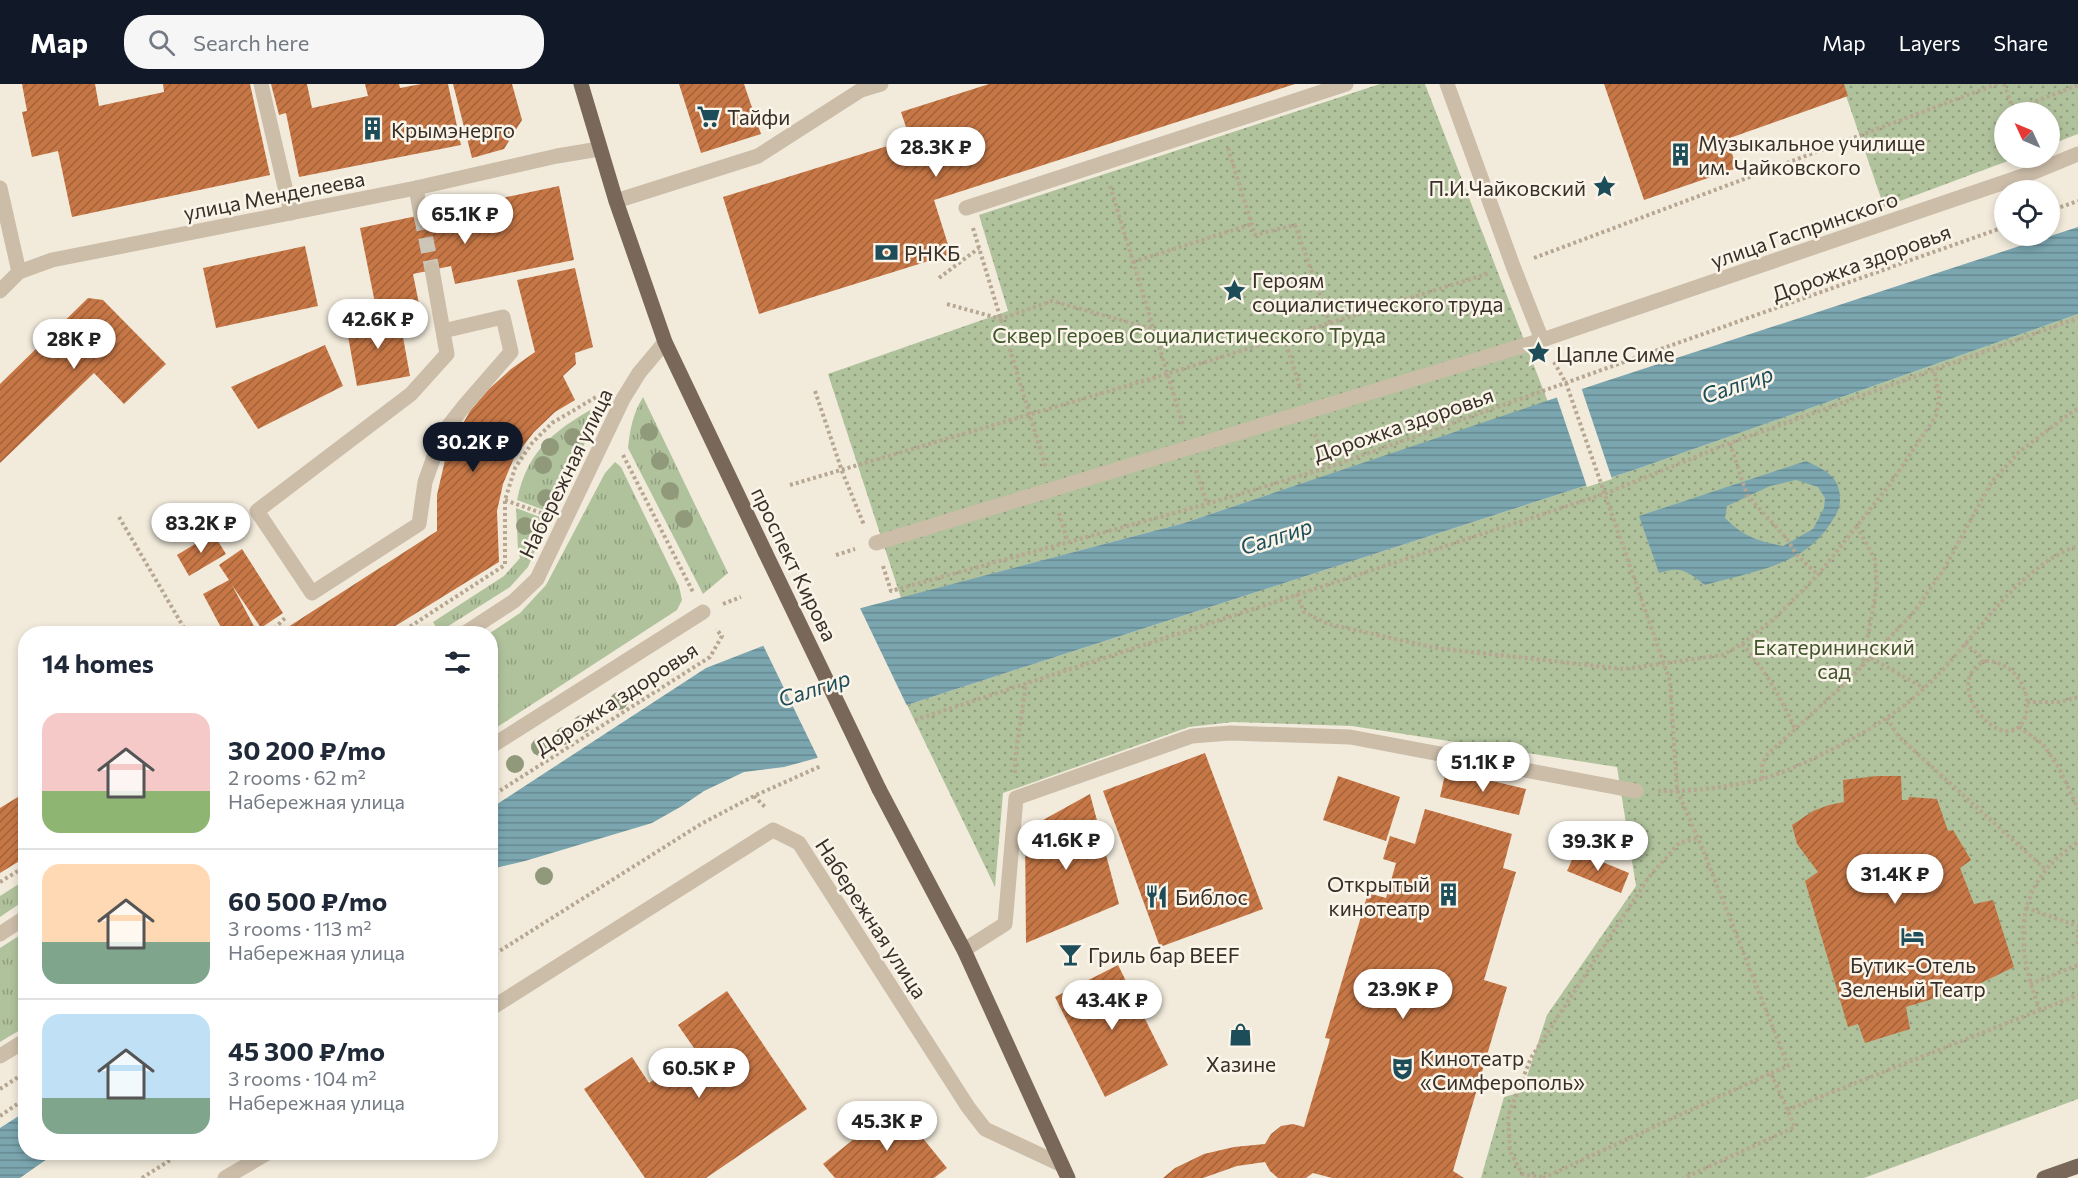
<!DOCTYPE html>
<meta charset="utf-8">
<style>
:root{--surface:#fff;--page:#f6f6f7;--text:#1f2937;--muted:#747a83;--line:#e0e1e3;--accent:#111827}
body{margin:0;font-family:Commissioner,sans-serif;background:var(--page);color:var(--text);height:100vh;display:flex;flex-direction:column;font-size:22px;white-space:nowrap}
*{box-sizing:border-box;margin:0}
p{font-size:20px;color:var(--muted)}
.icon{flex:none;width:33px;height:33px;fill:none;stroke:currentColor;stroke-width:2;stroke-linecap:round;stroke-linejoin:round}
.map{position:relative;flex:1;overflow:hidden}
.details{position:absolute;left:18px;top:542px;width:480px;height:534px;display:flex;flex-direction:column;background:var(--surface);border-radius:24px;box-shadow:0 3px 9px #0003}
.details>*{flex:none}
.needle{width:39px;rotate:314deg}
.buttons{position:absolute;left:1994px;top:18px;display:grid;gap:12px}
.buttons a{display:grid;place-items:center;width:66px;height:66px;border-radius:50%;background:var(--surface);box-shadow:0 3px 9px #0003;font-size:30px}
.price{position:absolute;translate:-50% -51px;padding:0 14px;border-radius:21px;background:#fff;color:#222;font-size:20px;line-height:39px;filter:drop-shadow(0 2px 3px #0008)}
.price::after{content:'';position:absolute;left:50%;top:36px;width:18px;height:14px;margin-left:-9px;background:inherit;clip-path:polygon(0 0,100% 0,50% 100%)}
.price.on{background:var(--accent);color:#fff}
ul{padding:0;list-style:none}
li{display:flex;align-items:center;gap:18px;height:150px;padding:0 24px}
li+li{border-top:2px solid var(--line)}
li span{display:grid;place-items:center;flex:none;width:168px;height:120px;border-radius:18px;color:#555}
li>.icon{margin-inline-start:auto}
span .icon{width:72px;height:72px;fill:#fffc;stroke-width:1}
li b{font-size:26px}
h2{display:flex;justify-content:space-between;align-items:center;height:72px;padding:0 24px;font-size:26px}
header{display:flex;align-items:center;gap:36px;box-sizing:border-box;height:84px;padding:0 30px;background:var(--accent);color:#fff}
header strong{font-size:28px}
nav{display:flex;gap:33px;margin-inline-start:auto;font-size:21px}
.search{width:420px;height:54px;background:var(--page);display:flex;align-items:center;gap:15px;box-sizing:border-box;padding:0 21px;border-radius:24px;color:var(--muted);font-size:22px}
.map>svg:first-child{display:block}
</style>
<header>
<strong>Map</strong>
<div class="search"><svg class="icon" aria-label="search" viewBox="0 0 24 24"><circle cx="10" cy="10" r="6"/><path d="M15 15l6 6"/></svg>Search here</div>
<nav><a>Map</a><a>Layers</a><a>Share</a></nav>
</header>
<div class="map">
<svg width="2078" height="1094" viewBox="0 0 2078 1094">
<defs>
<pattern id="grass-tufts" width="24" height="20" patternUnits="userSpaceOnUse" patternTransform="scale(1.5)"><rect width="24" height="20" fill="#b0c29c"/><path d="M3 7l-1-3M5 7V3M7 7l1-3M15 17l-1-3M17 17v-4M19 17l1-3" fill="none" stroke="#909e7f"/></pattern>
<pattern id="park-dots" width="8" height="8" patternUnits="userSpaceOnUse" patternTransform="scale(1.5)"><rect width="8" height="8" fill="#b0c29c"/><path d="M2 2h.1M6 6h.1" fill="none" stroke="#909e7f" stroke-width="1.8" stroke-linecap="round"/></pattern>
<pattern id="water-rules" width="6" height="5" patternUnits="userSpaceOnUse" patternTransform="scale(1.5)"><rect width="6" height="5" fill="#7ba6b0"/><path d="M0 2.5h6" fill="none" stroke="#66888f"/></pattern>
<pattern id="building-hatch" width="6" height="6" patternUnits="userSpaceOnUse" patternTransform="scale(1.5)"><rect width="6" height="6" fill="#c77746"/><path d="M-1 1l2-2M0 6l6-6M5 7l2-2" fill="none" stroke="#a2623a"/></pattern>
</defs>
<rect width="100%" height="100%" fill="#f2ebdc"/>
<g fill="url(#grass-tufts)">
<path d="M643 313 728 489 703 510 628 364C630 344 633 330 643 313Z"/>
<path d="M604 318 552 429 517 416C528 362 559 344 604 318Z"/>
<path d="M615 378 621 383 679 502 682 516 677 526 491 647 490 549 520 529 546 501 605 389Z"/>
<path d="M516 424 548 436 528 483 510 503 439 548 433 538 504 492 520 474 518 466Z"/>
<path d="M25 796V816L0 833V812Z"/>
<path d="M25 848V943L0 958V864Z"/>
</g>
<g fill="url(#park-dots)">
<path d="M1380 0H1425L1548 318 1184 439 901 514 828 290 1008 227 979 131Z"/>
<path d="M1842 0H2078V50L2049 61V28H2004V74H2016L1884 123Z"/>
<path d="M2078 230V1015L1864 1094H1481L1504 1013 1522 1008 1547 931 1636 802 1617 683 1352 642 1233 638 1189 643 1003 709 995 803 907 621 1634 386Z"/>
</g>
<g fill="url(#water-rules)" fill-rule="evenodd">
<path d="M2078 143V230L1634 386 907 621 817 674 784 683 744 688 704 707 682 722 652 739 525 777 491 785V724L706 584 861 524 1184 439 1600 299Z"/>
<path d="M1806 377C1825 386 1840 392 1840 415 1840 426 1836 431 1830 440 1804 482 1749 488 1705 501 1686 487 1682 482 1659 489L1639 432ZM1796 396 1818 403 1825 414 1824 424 1813 445 1783 462C1758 457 1744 453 1725 434L1727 422 1770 402Z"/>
<path d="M25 1028 26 1068H57L20 1094H0V1044Z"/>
</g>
<g fill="#f2ebdc">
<path d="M1581 303 1612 395 1587 403 1556 311Z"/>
<path d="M859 522 908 624 819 676 762 559Z"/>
</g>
<g fill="url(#building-hatch)">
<path d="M22 0H95L99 22 164 8 163 0H250L270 91 72 133 58 67 32 73 22 28 27 27Z"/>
<path d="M271 0H307L312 24 368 12 365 0H399L400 4 421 0H448L461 61 299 93 286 29 279 31Z"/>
<path d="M453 0H512L522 36 504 65 472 74Z"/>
<path d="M679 0H744L761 50 701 69Z"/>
<path d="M989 0H1295L934 116 951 170 759 230 723 113 910 55 901 28Z"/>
<path d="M1604 0H1844L1848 12 1727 55 1737 84 1644 116Z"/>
<path d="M559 102 574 176 455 200 451 182 413 190 420 225 378 234 360 144Z"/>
<path d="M305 162 318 222 216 244 203 184Z"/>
<path d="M575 184 593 263 575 269 576 280 563 292 575 316 555 328 534 348 514 374 503 400 497 427 499 478 384 549H287L285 545 437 447V411L445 376 456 352 470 327 489 305 511 285 535 268 517 196Z"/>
<path d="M88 214 103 216 166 280 124 320 94 289 0 379V300Z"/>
<path d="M399 231 410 292 357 302 346 241Z"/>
<path d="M325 261 343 302 258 345 231 303Z"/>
<path d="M213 449 226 470 189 492 177 471Z"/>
<path d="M242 465 283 529 261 544 232 501 256 546 252 549H224L203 510 229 496 219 481Z"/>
<path d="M1205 669 1263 825 1160 863 1103 707Z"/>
<path d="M1446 686 1526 705 1519 731 1440 713Z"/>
<path d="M1338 692 1400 713 1386 757 1323 736Z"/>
<path d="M1877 692H1901L1902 716H1908L1909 713 1937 715 1948 747 1953 746 1971 776 1960 784 1974 820 1993 816 2014 883 1954 912 1952 909 1906 923 1910 945 1865 959 1858 940 1848 943 1805 797 1818 788 1797 760 1792 741 1813 727 1829 721 1844 718 1843 696Z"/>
<path d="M26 708V773L0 789V724Z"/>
<path d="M1090 710 1119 820 1026 859 1025 746Z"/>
<path d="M1425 725 1512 750 1503 784 1516 788 1484 896 1507 903 1453 1087 1464 1094H1332L1313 1089 1306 1094H1278L1270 1087 1265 1078 1237 1082 1203 1094H1163L1175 1084 1204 1070 1234 1063 1265 1060 1271 1050 1281 1042 1293 1040 1304 1043 1330 955 1325 954 1368 809 1386 814 1396 779 1383 775 1390 752 1415 760Z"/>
<path d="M1576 767 1629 789 1621 809 1567 787Z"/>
<path d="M1118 881 1168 981 1105 1013 1055 913Z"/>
<path d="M727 907 807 1025 706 1094H645L584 1005 632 973 649 999 696 967 678 941Z"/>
<path d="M896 1021 947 1084 934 1094H835L823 1080Z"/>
</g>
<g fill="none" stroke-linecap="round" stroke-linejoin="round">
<path stroke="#cdc5b8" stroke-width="15" stroke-dasharray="15 8" stroke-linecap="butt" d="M421 131 432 185"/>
<g stroke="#b7a792" stroke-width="4" stroke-dasharray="3 3" stroke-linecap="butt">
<path d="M2004 0 2014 28"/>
<path d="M2013 26 2078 1"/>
<path d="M1228 64 1255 151 1295 141 1330 239"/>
<path d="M1110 102 1183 341"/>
<path d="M2049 127 2078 117"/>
<path d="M973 144 1046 384"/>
<path d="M1534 174 1997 0"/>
<path d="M1133 178 1252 140"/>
<path d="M939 194 979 164"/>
<path d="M947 220 1001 235 1052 217 1153 245"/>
<path d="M1284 254 1301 306"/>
<path d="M1554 278 1566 299 1670 597 1677 706 1703 766 1788 982 1771 989"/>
<path d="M815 307 842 387 864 441"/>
<path d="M1315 350 1326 384"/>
<path d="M1730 359 1747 411 1787 455 1797 471 1818 491"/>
<path d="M623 371 693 508"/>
<path d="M1196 386 1207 420"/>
<path d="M790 401 1167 290 1490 189"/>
<path d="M505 416 544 430"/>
<path d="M1059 429 1068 458"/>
<path d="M119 433 187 549"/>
<path d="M1857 442 1875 476 1877 503 1862 583"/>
<path d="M836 471 855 465"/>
<path d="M883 482 891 507 1207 420 1326 384 2004 143"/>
<path d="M1297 510 1304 528 1328 540 1436 564 1624 585 1723 571 1742 560 1777 532 1818 491 1890 400 1936 332 1939 313 1934 285"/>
<path d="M723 520 741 513"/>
<path d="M270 549 287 532"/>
<path d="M400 549 505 481V416L515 384 532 359 552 339 598 312"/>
<path d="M1965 559 1980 572 1983 579"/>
<path d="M1742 560C1765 586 1781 613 1795 645"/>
<path d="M1871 574 1924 604"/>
<path d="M1986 577C2013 577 2034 607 2025 633 2008 680 1935 598 1986 577Z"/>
<path d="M2027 618H2060L2078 613"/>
<path d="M1887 634 1899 653 2046 786"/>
<path d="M915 636 1604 410 1730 359 2078 234"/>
<path d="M2019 643 2043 660 2059 684 2078 725"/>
<path d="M1015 689V676L1026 599"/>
<path d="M1762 695V680L1768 670 1850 595 1914 528 1944 485 1991 399 2019 368 2069 330 2078 325"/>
<path d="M1658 707C1690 708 1730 703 1761 695 1777 691 1793 684 1808 677 1853 656 1897 632 1933 596 1975 554 2019 481 2078 462"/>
<path d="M754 712 766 724"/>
<path d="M490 713 710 573 722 552 716 545"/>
<path d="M0 798 26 782"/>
<path d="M2026 824 2078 842"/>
<path d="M2078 845V863"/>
<path d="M490 873 701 740 754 712 821 682"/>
<path d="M2030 900 2078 881"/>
<path d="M2040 926C2014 860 2012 801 2078 758"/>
<path d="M0 1005 26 988"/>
<path d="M1787 1026 2078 911"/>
<path d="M0 1032 26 1014"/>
<path d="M1542 1093 1522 1090 1510 1067 1508 1032 1531 974 1649 793 1679 759 1698 754"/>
<path d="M142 1094 183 1068"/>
<path d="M1543 1094 1771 989 1795 1043 1684 1094"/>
</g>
<g stroke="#cbbda8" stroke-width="15">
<path d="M261 0 291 129"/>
<path d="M1447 0 1513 182 1542 256"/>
<path d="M0 104 19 188"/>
<path d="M416 104 421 131"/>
<path d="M616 117 758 72 861 6 881 0"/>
<path d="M966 124 1346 0"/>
<path d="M432 185 447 270 411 310 257 427 312 509 419 440 425 398 442 350 465 321 511 268 503 233 443 247"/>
<path d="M0 207 19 188 52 176 416 104 557 72 599 65"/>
<path d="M876 459 1542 256 2034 88 2078 70"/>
<path d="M465 549 514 517 537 495 623 315 639 289 665 258"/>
<path d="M490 663 703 528"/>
<path d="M0 850 26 833"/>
<path d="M964 866 1005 840 1016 714 1192 652 1230 649 1350 653 1636 707"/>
<path d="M490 925 773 746 799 759 968 1023 985 1045 1062 1081"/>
<path d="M0 972 26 956"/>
<path d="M225 1094 269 1068"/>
</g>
<g stroke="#796859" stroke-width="15">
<path d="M581 0 616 117 665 258 765 468"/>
<path d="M879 705 964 866 1068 1094"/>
<path d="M2044 1094 2078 1082"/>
</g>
<path stroke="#796859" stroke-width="15" d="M765 468 879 705"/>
</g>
<g fill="#91997b">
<circle cx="649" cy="348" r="9"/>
<circle cx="573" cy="353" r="9"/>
<circle cx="550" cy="363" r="9"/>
<circle cx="660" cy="377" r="9"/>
<circle cx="543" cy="381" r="9"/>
<circle cx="670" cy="407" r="9"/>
<circle cx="546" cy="414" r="9"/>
<circle cx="684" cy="435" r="9"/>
<circle cx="525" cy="442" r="9"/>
<circle cx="619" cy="617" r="9"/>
<circle cx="582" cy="640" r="9"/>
<circle cx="564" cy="652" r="9"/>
<circle cx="540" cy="663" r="9"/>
<circle cx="515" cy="680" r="9"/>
<circle cx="544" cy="792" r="9"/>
</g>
<defs>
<symbol id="supermarket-bare" viewBox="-9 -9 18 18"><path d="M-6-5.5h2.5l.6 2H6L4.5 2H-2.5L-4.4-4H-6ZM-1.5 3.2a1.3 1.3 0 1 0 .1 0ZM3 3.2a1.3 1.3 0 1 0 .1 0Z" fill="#1d4d59" stroke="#faf4e9" stroke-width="2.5" paint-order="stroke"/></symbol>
<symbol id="building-bare" viewBox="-9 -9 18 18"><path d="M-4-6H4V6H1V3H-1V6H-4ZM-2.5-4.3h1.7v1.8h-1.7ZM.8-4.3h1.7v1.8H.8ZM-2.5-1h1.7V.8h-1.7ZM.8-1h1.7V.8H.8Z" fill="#1d4d59" stroke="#faf4e9" stroke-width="2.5" paint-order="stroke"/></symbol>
<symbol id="sight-bare" viewBox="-9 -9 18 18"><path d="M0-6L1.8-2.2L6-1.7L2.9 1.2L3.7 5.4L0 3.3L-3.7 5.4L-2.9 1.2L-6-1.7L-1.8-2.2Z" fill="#1d4d59" stroke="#faf4e9" stroke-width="2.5" paint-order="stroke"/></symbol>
<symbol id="bank-bare" viewBox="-9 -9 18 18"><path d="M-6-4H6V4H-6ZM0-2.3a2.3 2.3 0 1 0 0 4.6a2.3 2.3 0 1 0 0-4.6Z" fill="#1d4d59" stroke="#faf4e9" stroke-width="2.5" paint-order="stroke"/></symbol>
<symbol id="restaurant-bare" viewBox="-9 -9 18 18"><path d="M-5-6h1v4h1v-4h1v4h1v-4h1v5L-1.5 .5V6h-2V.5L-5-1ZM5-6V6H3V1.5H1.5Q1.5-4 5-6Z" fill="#1d4d59" stroke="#faf4e9" stroke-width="2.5" paint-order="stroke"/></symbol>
<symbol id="hotel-bare" viewBox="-9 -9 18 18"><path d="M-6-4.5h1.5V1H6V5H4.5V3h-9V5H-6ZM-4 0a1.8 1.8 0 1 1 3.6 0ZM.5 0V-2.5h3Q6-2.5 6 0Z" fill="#1d4d59" stroke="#faf4e9" stroke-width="2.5" paint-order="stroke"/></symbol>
<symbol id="bar-bare" viewBox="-9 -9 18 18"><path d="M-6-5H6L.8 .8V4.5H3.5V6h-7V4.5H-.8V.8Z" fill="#1d4d59" stroke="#faf4e9" stroke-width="2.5" paint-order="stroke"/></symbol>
<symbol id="shop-bare" viewBox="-9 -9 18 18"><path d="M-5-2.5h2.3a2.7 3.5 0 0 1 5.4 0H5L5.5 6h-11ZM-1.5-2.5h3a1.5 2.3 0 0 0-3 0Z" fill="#1d4d59" stroke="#faf4e9" stroke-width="2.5" paint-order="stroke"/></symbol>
<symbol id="theatre-bare" viewBox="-9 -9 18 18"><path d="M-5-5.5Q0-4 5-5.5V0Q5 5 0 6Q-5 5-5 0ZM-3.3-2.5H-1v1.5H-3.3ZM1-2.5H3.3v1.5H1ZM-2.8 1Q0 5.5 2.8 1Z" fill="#1d4d59" stroke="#faf4e9" stroke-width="2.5" paint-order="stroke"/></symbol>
</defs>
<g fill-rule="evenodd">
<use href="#supermarket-bare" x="692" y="16" width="33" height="33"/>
<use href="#building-bare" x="356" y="28" width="33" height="33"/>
<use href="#building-bare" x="1664" y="54" width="33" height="33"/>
<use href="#sight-bare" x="1588" y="86" width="33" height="33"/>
<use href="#bank-bare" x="870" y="152" width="33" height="33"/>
<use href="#sight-bare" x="1218" y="190" width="33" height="33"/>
<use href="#sight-bare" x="1522" y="252" width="33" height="33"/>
<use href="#building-bare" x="1432" y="794" width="33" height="33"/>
<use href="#restaurant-bare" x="1140" y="796" width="33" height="33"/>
<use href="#hotel-bare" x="1896" y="836" width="33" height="33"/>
<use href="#bar-bare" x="1054" y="854" width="33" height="33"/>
<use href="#shop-bare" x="1224" y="934" width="33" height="33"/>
<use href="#theatre-bare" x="1386" y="968" width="33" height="33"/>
</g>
<g text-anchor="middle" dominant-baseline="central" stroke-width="5" stroke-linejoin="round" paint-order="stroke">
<g font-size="21" fill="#372f28" stroke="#faf4e9" text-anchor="start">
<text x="727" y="32">Тайфи</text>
<text x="391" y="45">Крымэнерго</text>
<text x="1698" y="58">Музыкальное училище<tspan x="1698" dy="24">им. Чайковского</tspan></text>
<text x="1586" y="103" text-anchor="end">П.И.Чайковский</text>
<text x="904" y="168">РНКБ</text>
<text x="1252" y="195">Героям<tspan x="1252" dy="24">социалистического труда</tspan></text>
<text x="1556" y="269">Цапле Симе</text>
<text x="1430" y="799" text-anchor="end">Открытый<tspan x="1430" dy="24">кинотеатр</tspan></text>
<text x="1175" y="812">Библос</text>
<text x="1088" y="870">Гриль бар BEEF</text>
<text x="1913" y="880" text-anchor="middle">Бутик-Отель<tspan x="1913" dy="24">Зеленый Театр</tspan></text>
<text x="1420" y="973">Кинотеатр<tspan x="1420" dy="24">«Симферополь»</tspan></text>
<text x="1241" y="979" text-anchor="middle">Хазине</text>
</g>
<g font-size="21" fill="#372f28" stroke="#faf4e9">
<text transform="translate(274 111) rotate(-11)">улица Менделеева</text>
<text transform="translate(1804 145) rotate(-19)">улица Гаспринского</text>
<text transform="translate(1861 178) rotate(-20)">Дорожка здоровья</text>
<text transform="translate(1403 340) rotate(-19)">Дорожка здоровья</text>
<text transform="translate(565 389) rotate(-64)">Набережная улица</text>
<text transform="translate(795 480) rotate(64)">проспект Кирова</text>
<text transform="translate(616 614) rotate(-33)">Дорожка здоровья</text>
<text transform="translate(872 834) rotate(57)">Набережная улица</text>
</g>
<g font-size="21" fill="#41562c" stroke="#faf4e9">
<text x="1189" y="250">Сквер Героев Социалистического Труда</text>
<text x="1834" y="562">Екатерининский<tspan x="1834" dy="24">сад</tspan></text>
</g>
<g font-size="22" font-style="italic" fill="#1d4d59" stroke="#faf4e9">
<text transform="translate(1737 300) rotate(-19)">Салгир</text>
<text transform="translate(1276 452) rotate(-18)">Салгир</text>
<text transform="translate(814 604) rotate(-18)">Салгир</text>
</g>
</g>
</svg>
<div class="buttons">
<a><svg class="needle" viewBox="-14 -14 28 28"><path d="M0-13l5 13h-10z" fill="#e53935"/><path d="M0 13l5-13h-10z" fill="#747a83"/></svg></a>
<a><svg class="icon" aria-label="locate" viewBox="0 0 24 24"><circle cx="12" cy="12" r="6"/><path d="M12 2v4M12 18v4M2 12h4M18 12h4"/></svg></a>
</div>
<b class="price" style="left:936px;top:94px">28.3K ₽</b>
<b class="price" style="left:465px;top:161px">65.1K ₽</b>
<b class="price" style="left:378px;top:266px">42.6K ₽</b>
<b class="price" style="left:74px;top:286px">28K ₽</b>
<b class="price on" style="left:473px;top:389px">30.2K ₽</b>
<b class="price" style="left:201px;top:470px">83.2K ₽</b>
<b class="price" style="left:1483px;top:709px">51.1K ₽</b>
<b class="price" style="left:1066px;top:787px">41.6K ₽</b>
<b class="price" style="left:1598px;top:788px">39.3K ₽</b>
<b class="price" style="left:1895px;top:821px">31.4K ₽</b>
<b class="price" style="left:1403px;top:936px">23.9K ₽</b>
<b class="price" style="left:1112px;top:947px">43.4K ₽</b>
<b class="price" style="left:699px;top:1015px">60.5K ₽</b>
<b class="price" style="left:887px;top:1068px">45.3K ₽</b>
<section class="details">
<h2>14 homes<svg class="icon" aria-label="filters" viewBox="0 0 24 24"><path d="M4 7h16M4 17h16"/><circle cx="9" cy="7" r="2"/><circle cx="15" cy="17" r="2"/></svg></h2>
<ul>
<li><span style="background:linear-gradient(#f6c9c9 65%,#8fb573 0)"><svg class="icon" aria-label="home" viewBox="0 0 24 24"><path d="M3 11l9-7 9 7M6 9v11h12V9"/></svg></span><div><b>30 200 ₽/mo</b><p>2 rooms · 62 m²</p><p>Набережная улица</p></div></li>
<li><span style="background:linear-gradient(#ffd9b3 65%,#7fa58c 0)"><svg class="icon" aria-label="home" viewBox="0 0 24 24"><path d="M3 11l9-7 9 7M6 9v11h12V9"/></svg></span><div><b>60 500 ₽/mo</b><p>3 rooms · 113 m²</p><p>Набережная улица</p></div></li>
<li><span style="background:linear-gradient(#bfe0f5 70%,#7fa58c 0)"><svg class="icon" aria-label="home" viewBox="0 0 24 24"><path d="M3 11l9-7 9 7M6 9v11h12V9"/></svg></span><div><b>45 300 ₽/mo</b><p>3 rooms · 104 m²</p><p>Набережная улица</p></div></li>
</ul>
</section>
</div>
